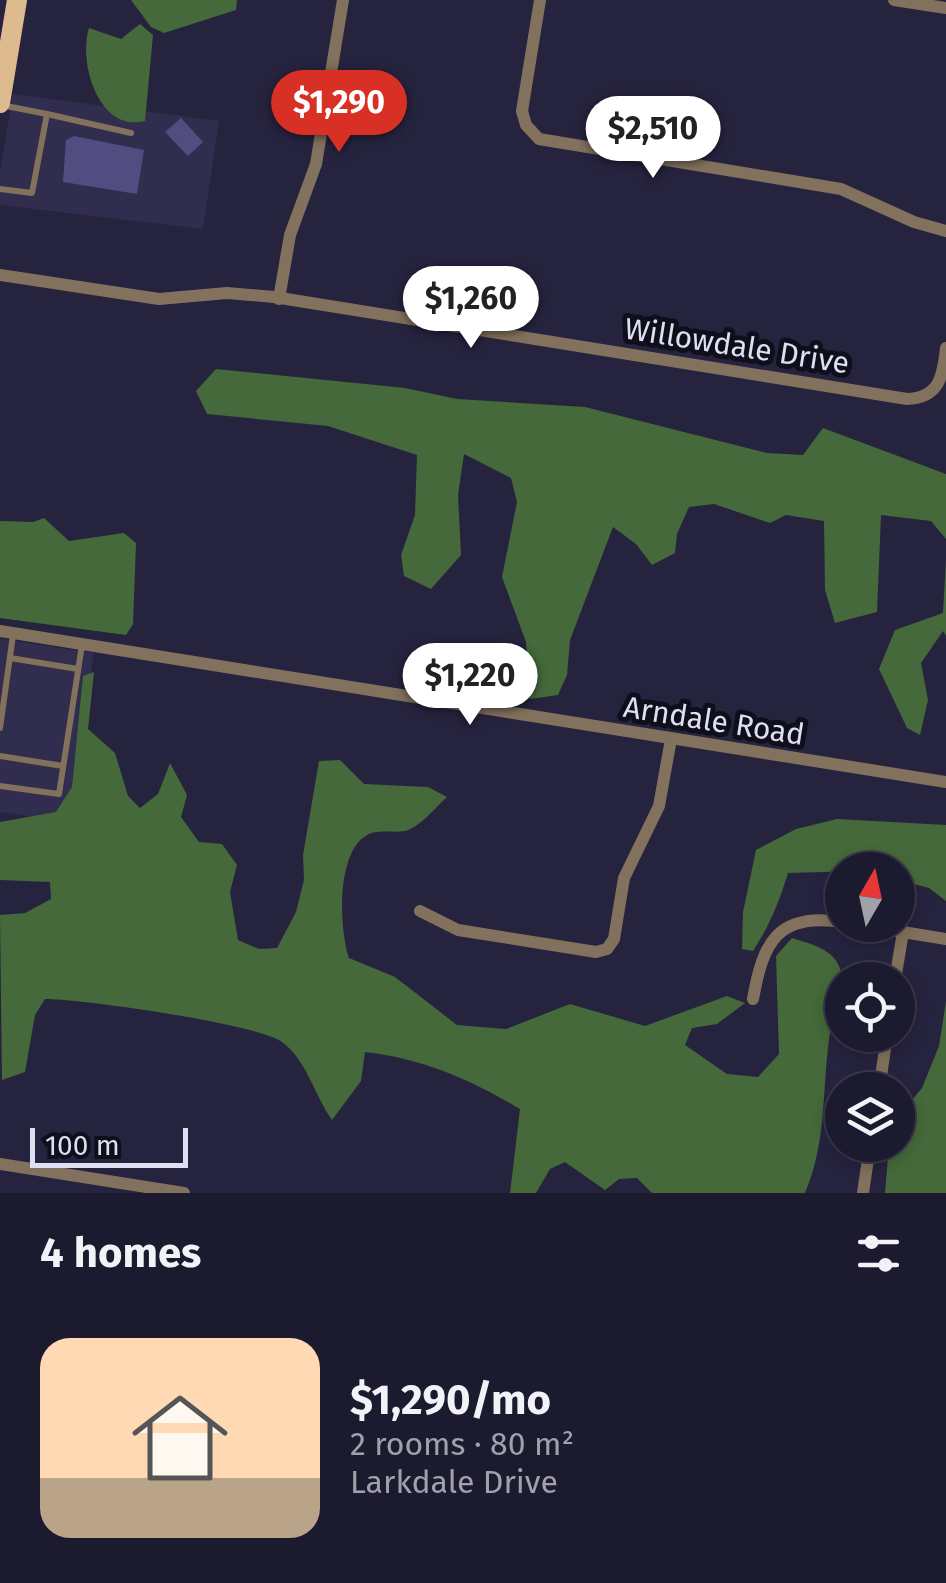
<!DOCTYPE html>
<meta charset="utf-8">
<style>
:root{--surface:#1c1a2f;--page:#252337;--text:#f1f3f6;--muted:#a0a1aa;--line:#3a384b;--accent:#d93025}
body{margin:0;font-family:"Fira Sans",sans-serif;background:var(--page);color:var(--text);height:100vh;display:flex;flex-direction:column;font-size:38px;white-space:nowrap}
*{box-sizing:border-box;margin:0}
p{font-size:32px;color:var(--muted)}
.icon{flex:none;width:55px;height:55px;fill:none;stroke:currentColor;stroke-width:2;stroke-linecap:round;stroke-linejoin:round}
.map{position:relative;height:1193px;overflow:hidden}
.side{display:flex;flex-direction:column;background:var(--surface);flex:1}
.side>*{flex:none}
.needle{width:65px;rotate:9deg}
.buttons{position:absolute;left:825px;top:852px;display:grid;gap:20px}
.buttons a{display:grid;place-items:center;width:90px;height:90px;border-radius:50%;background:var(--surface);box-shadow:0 5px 15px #0003,0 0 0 2px var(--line);font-size:50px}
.scale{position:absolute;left:30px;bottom:25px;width:158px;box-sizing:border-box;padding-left:10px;border:5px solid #e0dff2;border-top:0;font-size:28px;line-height:35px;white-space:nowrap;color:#e0dff2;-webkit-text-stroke:8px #0f0f1b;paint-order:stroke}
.price{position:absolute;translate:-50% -85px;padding:0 22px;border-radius:35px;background:#fff;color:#222;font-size:32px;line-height:65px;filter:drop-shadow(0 2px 5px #0008)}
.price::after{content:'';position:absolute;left:50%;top:60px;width:30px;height:22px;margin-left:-15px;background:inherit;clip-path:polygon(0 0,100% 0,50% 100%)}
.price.on{background:var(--accent);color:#fff}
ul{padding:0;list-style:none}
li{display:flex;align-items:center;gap:30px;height:250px;padding:0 40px}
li+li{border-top:2px solid var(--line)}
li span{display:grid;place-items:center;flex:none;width:280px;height:200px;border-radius:30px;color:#555}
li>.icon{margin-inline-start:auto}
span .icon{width:120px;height:120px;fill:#fffc;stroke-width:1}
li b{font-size:42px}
h2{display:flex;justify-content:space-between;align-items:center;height:120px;padding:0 40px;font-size:42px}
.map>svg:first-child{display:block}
</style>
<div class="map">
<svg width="946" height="1193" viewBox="0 0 946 1193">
<rect width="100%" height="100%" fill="#26233f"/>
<g fill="#302d4e">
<path d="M13 94 219 121 203 229 0 205V171Z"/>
<path d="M0 639 94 653 69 822 0 812Z"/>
</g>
<g fill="#45693a">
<path d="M131 0H237L236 10 164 33 151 27Z"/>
<path d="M140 24 153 35 145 121C99 133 78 63 89 28L121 39Z"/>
<path d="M216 369 405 388 457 399 585 407 767 453 803 455 823 428 946 474V539L931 521 881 515 877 612 835 623 825 590 824 521 786 515 770 523 714 504 689 507 677 534 675 553 652 565 636 544 613 527 570 640 567 675 558 695 530 699 526 642 502 577 517 502 511 478 464 454 458 495 461 555 431 589 404 576 401 555 415 515 417 455 328 426 207 414 196 391Z"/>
<path d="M44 518 69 541 124 533 136 543 133 624 126 635 0 618V521L33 522Z"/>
<path d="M946 559V636L943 631 921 663 928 700 920 735 907 728 879 669 895 630 943 613Z"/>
<path d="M94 672 88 729 115 753 128 796 140 808 158 794 170 763 187 795 181 817 199 842 222 844 237 865 230 892 238 940 259 949 277 948 296 912 304 880 303 855 319 761 340 760 364 784 428 787 447 797C436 807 419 828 405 831 393 833 377 829 367 835 336 852 339 929 349 958L395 977 457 1025 506 1029 570 1004 645 1026 727 996 745 1003 717 1024 692 1028 685 1045 727 1074 758 1077 779 1054 776 956 792 938C808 943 830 948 838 964 848 984 837 998 833 1017 820 1076 830 1135 805 1193H652L637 1178 619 1179 605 1190 565 1162 550 1169 536 1193H510L520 1109C469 1079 424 1059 365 1052L361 1081 332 1120C315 1096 306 1059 282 1042 258 1024 82 999 45 999L35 1015 25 1072 2 1080 0 915 25 913 51 899 50 882 0 880V822L56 812 72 787 83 676Z"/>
<path d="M837 819 946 825V901L929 888 898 880V870L788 873C779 902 770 925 753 951L742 949 743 912 756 850 796 829Z"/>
<path d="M946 1001V1193H885L889 1145H898V1117L922 1088 939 1046Z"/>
</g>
<g fill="#514d80">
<path d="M181 118 203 142 188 156 165 132Z"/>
<path d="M74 136 144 150 137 194 63 182 66 140Z"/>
</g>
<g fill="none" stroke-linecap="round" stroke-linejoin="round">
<g stroke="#82715c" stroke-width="6">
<path d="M47 114 131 133"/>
<path d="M0 189 32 193 47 114 1 105"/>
<path d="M10 658 78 669"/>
<path d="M0 728 13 635"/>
<path d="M0 756 63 766"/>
<path d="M0 786 59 794 82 645"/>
</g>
<g stroke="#82715c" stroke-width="12">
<path d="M540 0 522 111 526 125 539 139 841 189 914 222 946 231"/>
<path d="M894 0 946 8"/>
<path d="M0 275 159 299 227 293 274 297 907 399C940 398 943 375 946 348"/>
<path d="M279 299 290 235 316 164 343 0"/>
<path d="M0 631 946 782"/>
<path d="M420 911 458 930 596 952 607 949 614 939 624 878 659 806 671 739"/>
<path d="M860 925 946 939"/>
<path d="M895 980 903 932"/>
<path d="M753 999C763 942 778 912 842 922"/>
<path d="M879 1090 887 1035"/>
<path d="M0 1164 184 1193"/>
<path d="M863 1193 870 1145"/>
</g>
<path stroke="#deba8f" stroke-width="20" d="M0 103 17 0"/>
</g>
<g text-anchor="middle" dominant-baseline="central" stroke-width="10" stroke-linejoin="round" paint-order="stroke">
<g font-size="30" fill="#e0dff2" stroke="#0f0f1b">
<text transform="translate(737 346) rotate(9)">Willowdale Drive</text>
<text transform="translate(714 721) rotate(9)">Arndale Road</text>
</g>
</g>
</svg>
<div class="buttons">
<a><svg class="needle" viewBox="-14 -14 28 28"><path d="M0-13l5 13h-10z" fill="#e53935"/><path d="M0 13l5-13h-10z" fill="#a0a1aa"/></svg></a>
<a><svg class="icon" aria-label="locate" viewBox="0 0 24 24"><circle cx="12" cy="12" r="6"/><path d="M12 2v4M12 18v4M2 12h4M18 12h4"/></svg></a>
<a><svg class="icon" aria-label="layers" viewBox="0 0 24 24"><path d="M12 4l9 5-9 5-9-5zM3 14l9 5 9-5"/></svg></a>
</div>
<div class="scale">100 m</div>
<b class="price on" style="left:339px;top:155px">$1,290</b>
<b class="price" style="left:653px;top:181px">$2,510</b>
<b class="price" style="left:471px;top:351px">$1,260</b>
<b class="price" style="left:470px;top:728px">$1,220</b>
</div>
<section class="side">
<h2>4 homes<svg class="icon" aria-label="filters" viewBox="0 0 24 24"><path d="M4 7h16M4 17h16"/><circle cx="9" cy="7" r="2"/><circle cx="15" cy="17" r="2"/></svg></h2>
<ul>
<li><span style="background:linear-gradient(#ffd9b3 70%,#b9a48a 0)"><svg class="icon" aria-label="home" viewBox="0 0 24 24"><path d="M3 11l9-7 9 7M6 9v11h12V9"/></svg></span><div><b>$1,290/mo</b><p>2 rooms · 80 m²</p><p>Larkdale Drive</p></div></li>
</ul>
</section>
